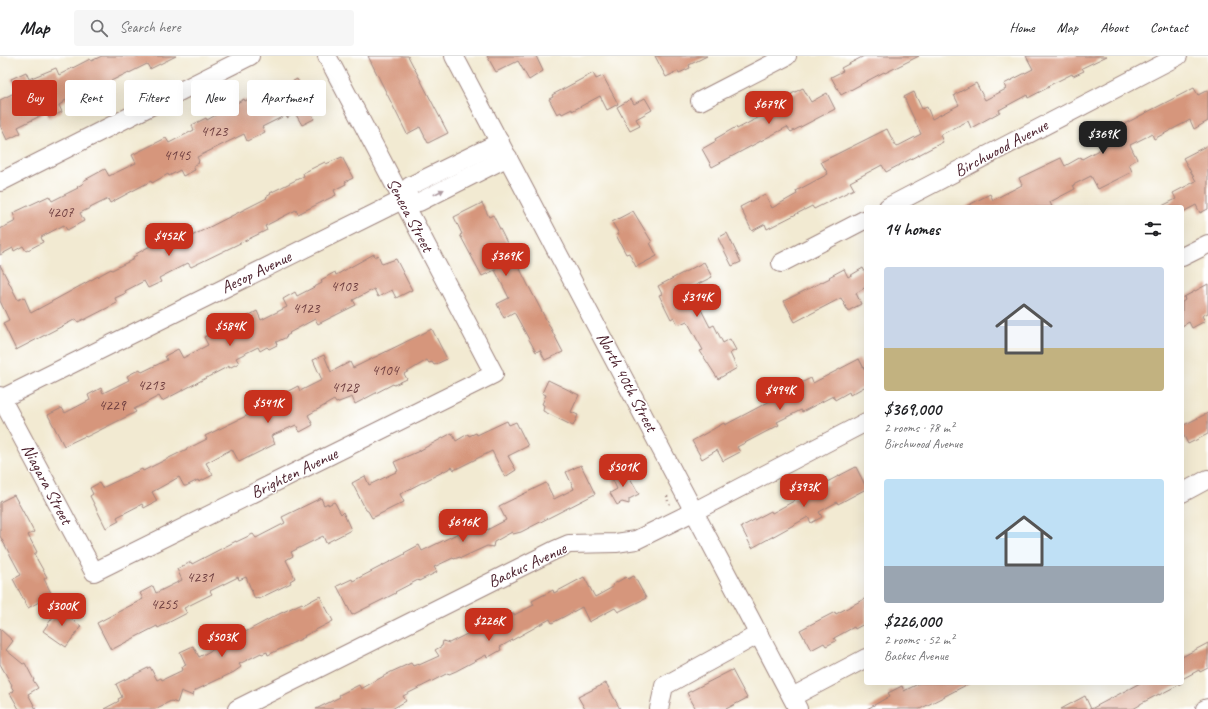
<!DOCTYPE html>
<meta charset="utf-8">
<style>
:root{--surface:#fff;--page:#f6f6f6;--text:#202124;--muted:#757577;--line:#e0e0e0;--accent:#c8321e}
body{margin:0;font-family:Caveat,sans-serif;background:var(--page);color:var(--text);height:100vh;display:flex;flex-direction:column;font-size:15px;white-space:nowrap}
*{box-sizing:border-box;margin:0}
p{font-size:13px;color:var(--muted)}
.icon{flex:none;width:22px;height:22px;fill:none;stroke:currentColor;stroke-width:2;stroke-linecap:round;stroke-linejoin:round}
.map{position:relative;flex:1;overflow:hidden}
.details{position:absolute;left:864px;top:149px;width:320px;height:480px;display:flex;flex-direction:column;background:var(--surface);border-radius:4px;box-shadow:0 4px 16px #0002}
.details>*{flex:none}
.banner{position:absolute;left:12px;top:24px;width:380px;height:36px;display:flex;gap:8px}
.price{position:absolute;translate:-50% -34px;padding:0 9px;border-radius:8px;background:var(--accent);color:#fff;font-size:13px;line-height:26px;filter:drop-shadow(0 1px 2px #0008)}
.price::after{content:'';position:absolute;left:50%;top:24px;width:12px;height:9px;margin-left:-6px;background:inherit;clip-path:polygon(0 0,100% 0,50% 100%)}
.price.on{background:#222;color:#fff}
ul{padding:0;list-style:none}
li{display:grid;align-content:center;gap:8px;height:212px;padding:0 20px}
li span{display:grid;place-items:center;height:124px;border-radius:4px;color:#555}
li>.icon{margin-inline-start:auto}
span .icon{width:72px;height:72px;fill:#fffc;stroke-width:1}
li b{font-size:17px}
h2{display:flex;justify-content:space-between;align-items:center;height:48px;padding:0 20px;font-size:17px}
.chip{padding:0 14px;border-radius:4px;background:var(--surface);box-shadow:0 4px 16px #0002;font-size:14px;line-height:36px}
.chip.on{background:var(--accent);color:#fff}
header{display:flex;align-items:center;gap:24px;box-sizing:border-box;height:56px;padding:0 20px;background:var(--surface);border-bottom:1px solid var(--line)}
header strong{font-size:19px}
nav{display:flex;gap:22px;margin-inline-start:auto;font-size:14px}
.search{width:280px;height:36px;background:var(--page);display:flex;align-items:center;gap:10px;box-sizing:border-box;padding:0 14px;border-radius:4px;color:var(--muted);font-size:15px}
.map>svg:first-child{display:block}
</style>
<header>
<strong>Map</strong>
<div class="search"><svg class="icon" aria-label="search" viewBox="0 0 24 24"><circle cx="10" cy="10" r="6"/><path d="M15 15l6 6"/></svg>Search here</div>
<nav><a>Home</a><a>Map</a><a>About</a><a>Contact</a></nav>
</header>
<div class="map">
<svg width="1208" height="653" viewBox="0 0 1208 653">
<rect width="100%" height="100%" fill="#fff"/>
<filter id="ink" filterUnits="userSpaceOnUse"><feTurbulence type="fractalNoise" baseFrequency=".025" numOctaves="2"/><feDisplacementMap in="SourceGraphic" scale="8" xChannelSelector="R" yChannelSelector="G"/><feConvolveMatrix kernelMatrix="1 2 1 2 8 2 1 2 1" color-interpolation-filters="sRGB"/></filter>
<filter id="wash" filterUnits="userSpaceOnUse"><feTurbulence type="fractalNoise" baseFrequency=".012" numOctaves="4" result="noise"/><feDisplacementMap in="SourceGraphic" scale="16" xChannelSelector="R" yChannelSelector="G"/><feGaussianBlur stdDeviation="0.9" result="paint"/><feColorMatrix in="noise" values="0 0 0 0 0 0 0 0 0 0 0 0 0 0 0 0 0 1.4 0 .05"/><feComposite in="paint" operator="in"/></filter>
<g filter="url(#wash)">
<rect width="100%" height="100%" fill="#f2ead2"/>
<g id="blocks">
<g fill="#d6967b">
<path d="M102 0H176L150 13 147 8 129 17V16L101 30 104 36 89 43 85 35 64 45V46L59 49 62 56 49 62 46 57 18 71 21 77 7 84 0 69V44L18 35 11 23 26 16 29 23 56 12 59 19 90 3 91 5Z"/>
<path d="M368 0H408L448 77 428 87 420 71 407 78Z"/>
<path d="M487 0H536L543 15 529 24 518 5 496 16Z"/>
<path d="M655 0H707L689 9 690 12 679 17 678 15 666 21Z"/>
<path d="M864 0H919L885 17 884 16 841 39 831 21 843 15 841 12Z"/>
<path d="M1026 0H1107L1082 12 1084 15 1073 20 1072 18 1048 30 1049 31 1028 42 1027 39 999 54 1000 56 971 72 968 65 940 79 943 86 886 116 882 109 850 126 854 133 814 153 812 150 767 173 765 168 752 175 740 151 765 138 772 152 797 138 796 135 828 118 821 106 887 73 896 91 921 78 904 41 914 36 922 53 927 51 932 63 959 49 954 39 976 27 985 44 1006 33 1004 28 1033 13Z"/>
<path d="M593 17 596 23 603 20 618 48 607 54 600 40 572 55V53L562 58 561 56 557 58 549 43 553 41 552 39Z"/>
<path d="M297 23 304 35 307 33 314 47 308 50 314 63 302 69 295 57 287 62 286 59 262 71 265 76 247 85 244 78 197 101 199 105 198 106 199 107 193 110 195 114 183 120 180 114 169 120 168 118 152 127 151 125 110 147 108 143 80 157 84 165 67 174 64 169 41 181 43 186 26 195 23 190 14 195 13 192 0 199V173L16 165 13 157 49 140 52 145 78 132 77 131 84 127 83 125 105 113 109 120 136 107 132 99 166 82 169 87 194 74 192 69 206 62 207 64 244 43 245 45 282 27 284 30Z"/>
<path d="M803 32 811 46 827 37 835 53 791 76 787 71 712 111 702 93 716 85 715 83 736 71 737 73 765 58 762 53Z"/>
<path d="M1194 32 1198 39 1208 34V65L1194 73 1190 64 1154 83 1152 78 1130 89 1137 103 1129 108 1132 116 1098 133 1091 120 1073 129 1075 133 1050 146 1052 151H965L990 138 993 144 1022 129 1019 122 1061 102 1065 110 1081 101 1082 103 1108 89 1103 79Z"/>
<path d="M645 42 652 54 636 63 640 70 630 75 617 51 631 43 634 48Z"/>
<path d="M1208 89V153L1200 157 1196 149 1183 156 1182 151H1160L1176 143 1173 137 1196 125 1183 102Z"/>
<path d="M342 101 353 122 345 126 346 128 334 134 336 139 298 158 296 154 265 170 267 174 191 211 188 207 159 222 161 226 148 232 144 225 125 235 126 237 115 242 117 247 84 264V263L78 266 76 263 16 294 3 267 9 264 0 245V209L18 244 24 241 31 257 111 213 112 214 134 203 133 201 137 199 136 198 150 190 162 185 166 193 267 142 266 141 271 138 270 137 304 120 303 117 325 106 326 108Z"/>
<path d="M482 147 489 161 493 159 528 229 563 296 545 304 540 294 536 296 514 256 504 262 497 248 509 242 495 214 482 220 460 179 462 178 454 161Z"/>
<path d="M633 155 652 186 650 187 657 200 636 211 629 197 626 198 616 179 619 178 612 166Z"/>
<path d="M727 177 741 206 732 210 718 182Z"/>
<path d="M374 198 375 201 378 199 382 208 396 203 412 234 396 242 392 234 378 241 374 233 353 244 356 249 318 268 315 263 289 277 290 278 286 280 287 281 276 286 277 289 269 293 267 291 260 295 258 291 236 302 239 307 229 312V310L162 345 159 340 134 353 136 356 86 381 85 380 64 390 48 359 62 352 65 357 90 344 88 339 101 332 103 337 129 324 127 320 140 313 142 316 167 304 165 300 178 293 183 302 208 289 204 281 218 274 219 276 257 255 261 264 287 251 283 243 295 236 297 240 322 227 321 224 335 216 336 219Z"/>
<path d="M704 206 712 221 690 232 710 271 714 269 723 287 730 283 736 294 730 297 737 312 718 323 700 295 703 294 687 265 678 269 674 261 671 263 659 239 662 238 658 230Z"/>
<path d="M863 212 866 218V231L856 237 861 248 848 255 841 242 795 266 784 245 830 222 829 221 844 213 848 221Z"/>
<path d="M1208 228V257L1202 260 1205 265 1192 272 1189 266 1182 270V246L1185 244 1184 241Z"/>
<path d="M432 273 447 303 434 309 432 306 429 307 427 304 404 318 407 323 394 329 393 328 355 348 352 341 336 347 334 344 308 359 313 369 300 376 296 369 271 380 275 388 239 406 232 393 206 407 213 419 199 426 198 424 186 430H184L179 421 152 436 157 445 144 452 142 448 117 461 119 465 106 472 90 440 93 438 90 432 99 427 102 432 142 413 143 415 207 383 205 380 273 347 271 344 298 330 300 335 322 324 313 304 324 299 331 316 350 306 353 312Z"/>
<path d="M859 303 866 316V330L850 339 849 336 835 344 833 340 802 356 801 354 777 366 779 369 737 391 740 396 723 405 717 394 702 403 692 385 724 367 725 369 774 343 773 341 811 322 813 327Z"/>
<path d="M548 324 579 339 571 356 578 359 573 370 543 355 544 349 542 348 546 339 542 337Z"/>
<path d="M1208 357V378L1188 388 1182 376V370Z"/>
<path d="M507 365 509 369 516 366 528 390 508 400 516 414 505 421 492 395 454 414 452 411 400 438 404 446 372 462 368 455 366 454 352 427 365 420 369 429 398 415 394 406 417 396 452 377 456 385 468 378 469 380 476 377 477 379Z"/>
<path d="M581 409 595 438 521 476 513 478 512 476 494 486 493 491 487 490 461 502 460 501 454 503 453 502 434 511 437 516 419 525 418 524 395 536 396 537 352 559 337 530 352 523 353 525 405 498 404 497 419 489 422 495 467 473 465 468 481 460 487 474 506 464 499 450 546 427 554 443 574 433 566 416Z"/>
<path d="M856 411 866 431V433L838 448 837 446 819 456 822 461 811 467 808 461 752 492 741 471 771 455 772 457 794 445 793 443 804 438 805 440 828 428 827 426Z"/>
<path d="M625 413 639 438 629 443V448L622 446 617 449 610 437 617 433 611 420Z"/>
<path d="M14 439 34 476 28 479 37 496 34 498 47 521 44 523 52 539 28 552 13 523 21 519 0 480V446Z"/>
<path d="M321 442 324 449 328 447V449L334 446 335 447 341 458 343 456 351 474 326 487 323 480 291 496 293 500 286 504 295 522 290 525 291 527 258 543 257 542 255 543 246 521 239 524 238 521 210 535 212 538 184 552 187 557 158 572 157 570 111 594 97 567 143 543 140 537 153 530 156 537 182 524 177 513 191 506 192 508 236 485V486L253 478 256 482 285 467 282 461Z"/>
<path d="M634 520 646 542 618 556 615 552 589 566 582 551 552 567 550 563 500 591 501 594 487 602 486 599 456 615 449 618 448 617 403 640 406 645 392 653H316L340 641 339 639 359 629 361 633 391 616 411 607 413 610 418 608 419 609 439 600 435 594 442 590 443 585 449 587 469 577 468 575 506 556 508 560 514 557V559L534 549 532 545 553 534 554 537 584 521 595 541 613 531 612 529 626 521 628 523Z"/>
<path d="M320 540 333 565 304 580 305 581 268 599 267 596 262 598 261 597 239 608 241 611 234 616 194 635 193 640 181 635 177 647 171 645 155 653H104L119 645 118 643 122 641 116 628 150 611 157 624 161 622 162 624 183 614 182 611 186 609 180 596 193 590 199 601 275 560 302 547 303 549Z"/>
<path d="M866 542V567L855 573 854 571 834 582 836 585 826 590 824 587 811 594 800 574 835 556 836 558Z"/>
<path d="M60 551 72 559 70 562 81 570 66 591 43 575Z"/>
<path d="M0 573 13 585 6 594 23 608 25 607 34 624H33L38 632 28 638 36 653H19L10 637 14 635 11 630 12 629 0 608Z"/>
<path d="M1208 587V612L1200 616 1199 614 1182 623V601Z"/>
<path d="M732 614 747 642 726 653H696L687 637Z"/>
<path d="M606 627 620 653H585L578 641Z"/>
<path d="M920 627H970L920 653H867L890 640 888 637 902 630 904 635Z"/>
<path d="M1140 627H1182L1159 639V638L1140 648V649L1133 653H1061L1085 640 1091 653Z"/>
</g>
</g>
</g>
<g filter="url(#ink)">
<use href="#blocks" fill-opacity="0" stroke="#9e847e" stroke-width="1"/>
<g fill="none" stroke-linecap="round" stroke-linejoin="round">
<defs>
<g id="minor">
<path d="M454 0 798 653"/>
<path d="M700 45 787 0"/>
<path d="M0 126 250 0"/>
<path d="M402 144 419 146 508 101"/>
<path d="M888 151 1178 0"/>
<path d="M1182 201 1208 188"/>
<path d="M781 207 866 163"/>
<path d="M0 340 94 516 494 318 327 0"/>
<path d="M1 343 402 144 410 130 500 86"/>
<path d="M1182 437 1208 423"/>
<path d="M792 641 866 602"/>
<path d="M237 653 555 494 569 488 616 487 636 484 695 455 866 366"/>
<path d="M659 653 664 630 759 578"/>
<path d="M1205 653 1208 652"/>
</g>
</defs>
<use href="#minor" stroke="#9e847e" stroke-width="20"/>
<path stroke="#9e847e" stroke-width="2.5" stroke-dasharray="1 3" stroke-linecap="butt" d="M667 440 668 445 670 448"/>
<use href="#minor" stroke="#fff" stroke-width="18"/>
</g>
<defs><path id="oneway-solid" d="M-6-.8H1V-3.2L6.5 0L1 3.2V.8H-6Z"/></defs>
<use fill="#ae9aa0" href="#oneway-solid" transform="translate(439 136) rotate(-27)"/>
</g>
<g text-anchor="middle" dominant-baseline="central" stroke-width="3" stroke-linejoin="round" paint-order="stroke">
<g font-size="15" fill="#6d3d3f">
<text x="214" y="75">4123</text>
<text x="177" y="99">4145</text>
<text x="60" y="156">4207</text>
<text x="344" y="230">4103</text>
<text x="306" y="252">4123</text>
<text x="385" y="314">4104</text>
<text x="151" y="329">4213</text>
<text x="345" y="331">4128</text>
<text x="112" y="349">4229</text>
<text x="200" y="521">4231</text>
<text x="164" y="548">4255</text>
</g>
<g font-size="17" fill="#4a1f2b" stroke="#fff">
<text transform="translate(1001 92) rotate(-28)">Birchwood Avenue</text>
<text transform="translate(410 159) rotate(62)">Seneca Street</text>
<text transform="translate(256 216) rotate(-26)">Aesop Avenue</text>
<text transform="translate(627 326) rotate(62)">North 40th Street</text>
<text transform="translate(294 417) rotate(-26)">Brighten Avenue</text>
<text transform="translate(47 428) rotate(62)">Niagara Street</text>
<text transform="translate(527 509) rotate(-25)">Backus Avenue</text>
</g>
</g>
</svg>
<b class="price" style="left:769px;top:69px">$679K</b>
<b class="price on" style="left:1103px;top:99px">$369K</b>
<b class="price" style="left:169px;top:201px">$452K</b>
<b class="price" style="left:506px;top:221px">$369K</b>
<b class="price" style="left:697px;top:262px">$314K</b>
<b class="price" style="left:230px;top:291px">$584K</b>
<b class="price" style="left:780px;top:355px">$494K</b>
<b class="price" style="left:268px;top:368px">$541K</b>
<b class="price" style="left:623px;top:432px">$501K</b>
<b class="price" style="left:804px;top:452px">$393K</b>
<b class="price" style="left:463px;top:487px">$616K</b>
<b class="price" style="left:62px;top:571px">$300K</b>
<b class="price" style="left:489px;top:586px">$226K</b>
<b class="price" style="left:222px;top:602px">$503K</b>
<div class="banner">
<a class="chip on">Buy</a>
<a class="chip">Rent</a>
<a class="chip">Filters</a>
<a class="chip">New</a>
<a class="chip">Apartment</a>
</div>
<section class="details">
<h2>14 homes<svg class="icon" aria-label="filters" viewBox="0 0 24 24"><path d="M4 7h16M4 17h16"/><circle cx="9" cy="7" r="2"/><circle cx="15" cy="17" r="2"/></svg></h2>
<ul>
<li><span style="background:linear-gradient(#c9d6e8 65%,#c2b280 0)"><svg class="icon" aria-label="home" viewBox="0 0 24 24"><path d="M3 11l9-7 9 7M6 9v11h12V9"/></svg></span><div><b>$369,000</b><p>2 rooms · 78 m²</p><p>Birchwood Avenue</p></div></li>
<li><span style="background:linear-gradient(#bfe0f5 70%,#9aa5b1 0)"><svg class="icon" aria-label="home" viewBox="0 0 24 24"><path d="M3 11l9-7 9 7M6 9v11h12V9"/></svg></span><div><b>$226,000</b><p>2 rooms · 52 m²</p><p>Backus Avenue</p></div></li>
</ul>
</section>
</div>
